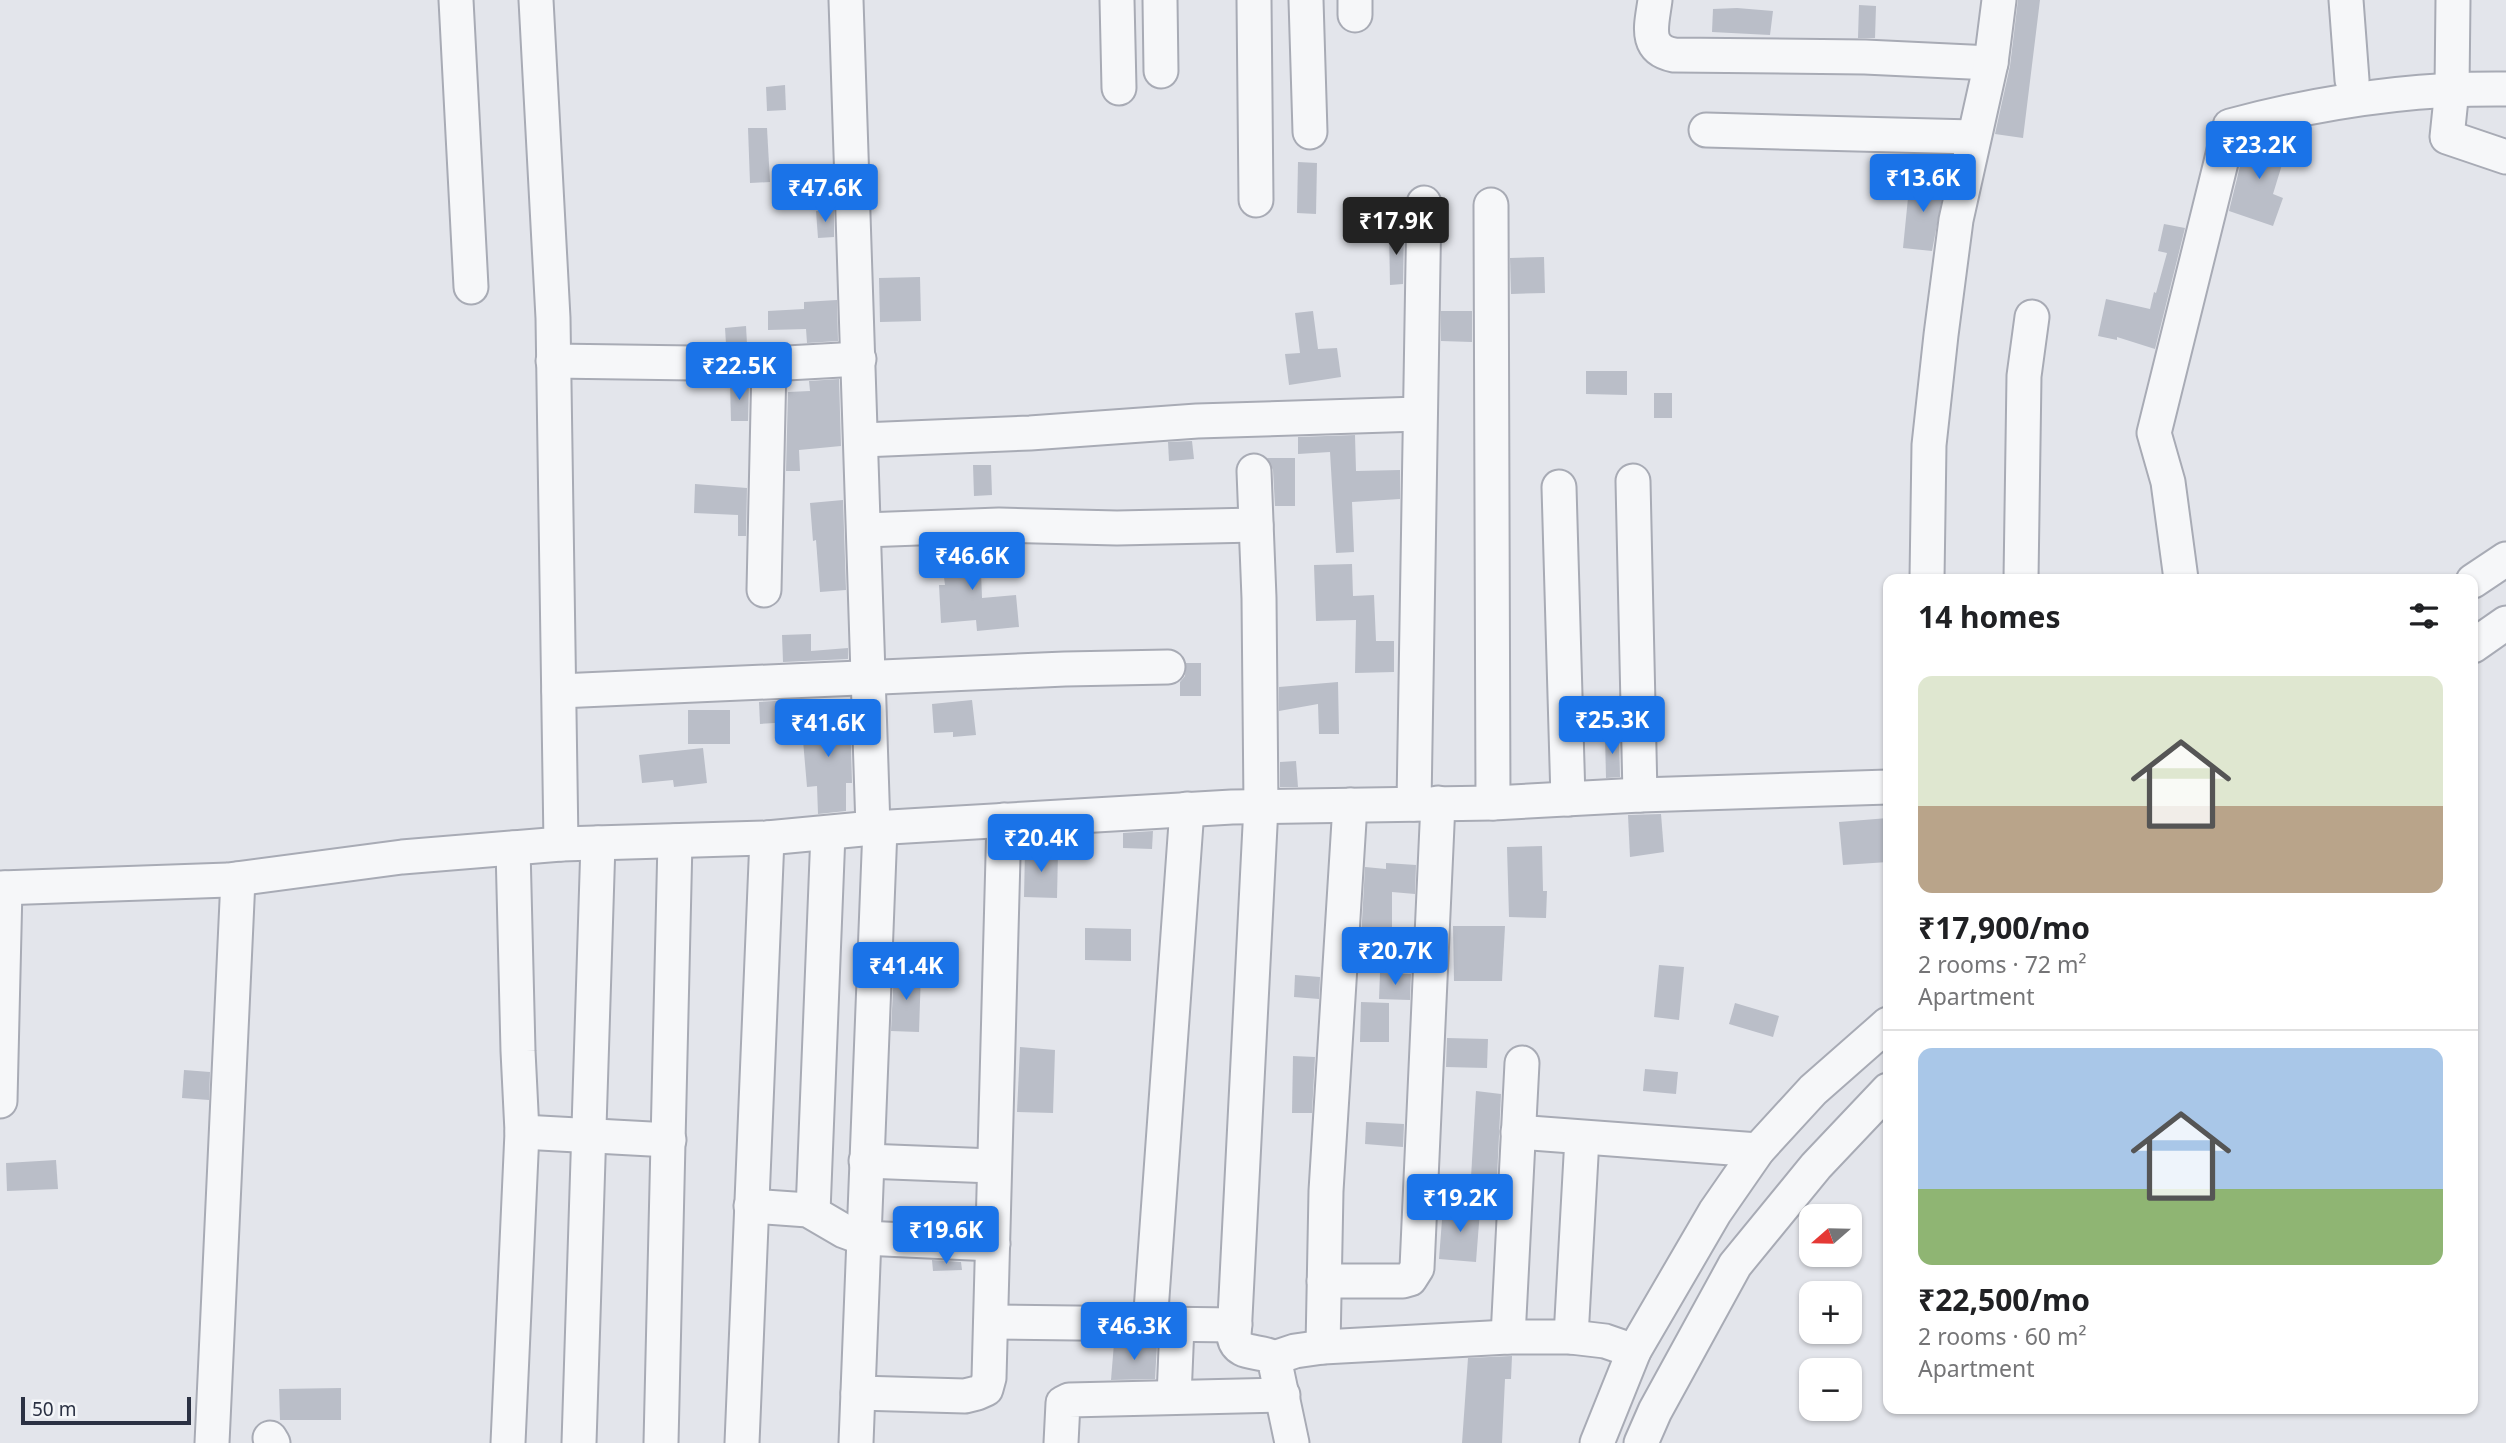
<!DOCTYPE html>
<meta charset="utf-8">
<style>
:root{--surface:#fff;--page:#f2f2f2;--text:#202124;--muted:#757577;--line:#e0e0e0;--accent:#1a73e8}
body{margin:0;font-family:"Noto Sans",sans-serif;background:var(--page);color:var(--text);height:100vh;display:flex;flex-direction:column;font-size:26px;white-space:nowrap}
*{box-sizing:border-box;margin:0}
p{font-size:23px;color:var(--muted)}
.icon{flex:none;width:38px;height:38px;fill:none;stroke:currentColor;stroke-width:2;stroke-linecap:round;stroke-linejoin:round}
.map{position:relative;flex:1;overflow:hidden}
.panel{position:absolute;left:1883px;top:574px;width:595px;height:840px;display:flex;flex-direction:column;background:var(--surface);border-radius:14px;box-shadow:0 2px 5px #0004}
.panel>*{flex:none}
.needle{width:46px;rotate:250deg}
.tools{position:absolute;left:1799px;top:1204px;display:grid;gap:14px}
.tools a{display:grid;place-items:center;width:63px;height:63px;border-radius:14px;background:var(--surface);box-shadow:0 2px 5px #0004;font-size:35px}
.scale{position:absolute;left:21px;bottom:18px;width:170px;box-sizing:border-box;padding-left:7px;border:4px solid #2b3143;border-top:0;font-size:19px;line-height:24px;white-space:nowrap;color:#2b3143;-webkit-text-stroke:5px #f3f5f8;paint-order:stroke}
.price{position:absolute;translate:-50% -60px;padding:0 16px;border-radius:7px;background:var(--accent);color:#fff;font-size:23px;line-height:46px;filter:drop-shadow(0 2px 4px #0008)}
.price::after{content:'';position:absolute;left:50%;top:42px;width:21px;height:16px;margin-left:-10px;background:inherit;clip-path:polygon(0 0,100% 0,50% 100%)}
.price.on{background:#222;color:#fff}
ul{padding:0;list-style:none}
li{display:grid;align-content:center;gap:14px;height:371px;padding:0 35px}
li+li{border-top:2px solid var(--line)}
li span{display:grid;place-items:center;height:217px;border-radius:14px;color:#555}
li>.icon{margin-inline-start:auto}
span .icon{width:126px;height:126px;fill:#fffc;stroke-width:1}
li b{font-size:30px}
h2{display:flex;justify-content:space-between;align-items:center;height:84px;padding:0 35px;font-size:30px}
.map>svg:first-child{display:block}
</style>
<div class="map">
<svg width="2506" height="1443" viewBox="0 0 2506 1443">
<rect width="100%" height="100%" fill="#e3e5eb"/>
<g fill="#babec8">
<path d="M2018 0H2040L2023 138 1995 134 2010 66Z"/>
<path d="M1859 5 1876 6 1875 38H1858Z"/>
<path d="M1737 8 1773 11 1770 35 1712 32 1713 9Z"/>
<path d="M785 85 786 110 767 111 766 87Z"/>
<path d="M748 128H767L770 182 750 183Z"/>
<path d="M2264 137 2288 145 2273 194 2283 198 2273 226 2229 211 2246 142Z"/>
<path d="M1298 162 1317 163 1316 214 1297 213Z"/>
<path d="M1910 178 1945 182 1932 251 1903 248Z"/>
<path d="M810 184 813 206 792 208 790 186Z"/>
<path d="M834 210V237L818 238 816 211Z"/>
<path d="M2164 224 2185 228 2155 349 2117 337V340L2098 336 2106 299 2150 309 2154 292 2156 293 2167 253 2158 251Z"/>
<path d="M1389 231H1404L1403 284 1390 285Z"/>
<path d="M1544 257 1545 293 1511 294 1510 258Z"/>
<path d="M920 277 921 321 880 322 879 278Z"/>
<path d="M837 300 838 341 807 343 806 329 768 330V311L804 309V302Z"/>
<path d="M1313 311 1318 349 1337 348 1341 377 1289 385 1285 354 1300 353 1295 313Z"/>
<path d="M1441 311H1472V342L1441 341Z"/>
<path d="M746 326 747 344H726L725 328Z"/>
<path d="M1586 371H1627V395L1586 394Z"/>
<path d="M839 379 841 446 799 450 800 471H786L788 392 810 391 809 381Z"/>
<path d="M730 383H749L748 421H731Z"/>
<rect x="1654" y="393" width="18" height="25"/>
<path d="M1355 435 1356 471 1400 470V499L1352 502 1354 552 1336 553 1330 452 1298 454V437Z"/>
<path d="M1192 441 1194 459 1169 461 1168 442Z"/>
<path d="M1267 458H1295V506H1275L1273 470Z"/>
<path d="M973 465H991L992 495 974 496Z"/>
<path d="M695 484 747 488 746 536H738V515L694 513Z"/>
<path d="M843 500 846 590 820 592 816 540 813 541 810 503Z"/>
<path d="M980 545 982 598 1016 595 1019 627 977 631 976 620 941 623 939 585H945L940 546Z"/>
<path d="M1352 564 1353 596 1374 595 1376 641H1394V672L1355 673 1356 620 1316 621 1314 565Z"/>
<path d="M811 634V651L848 648V659L783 662 782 635Z"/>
<path d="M1186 663H1201V696H1180V682L1185 676Z"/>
<path d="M1338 682 1339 734H1319L1318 704 1279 711V687Z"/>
<path d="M790 700 791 722 760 724 759 702Z"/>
<path d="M972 700 976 735 953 737V732L934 733 932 704Z"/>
<rect x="688" y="710" width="42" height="34"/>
<path d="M850 714 852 783H846V811L818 814 817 786 807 787 801 717Z"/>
<path d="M1605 735H1619L1620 777 1606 778Z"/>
<path d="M703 748 707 783 674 787 673 780 642 783 639 755Z"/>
<path d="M1296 761 1298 787H1280V762Z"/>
<path d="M1661 814 1664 852 1630 857 1628 815Z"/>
<path d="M1888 818V862L1843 865 1839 822Z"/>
<path d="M1153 831 1152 849 1123 848V833Z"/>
<path d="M1542 846 1543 891H1547L1546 918 1509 917 1507 847Z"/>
<path d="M1025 851 1058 852 1057 898 1024 897Z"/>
<path d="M1386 863 1416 865 1415 894 1392 892V939H1361L1365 867 1386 869Z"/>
<path d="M1453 926H1505L1502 981H1454Z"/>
<path d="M1085 928 1131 929V961L1085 960Z"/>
<path d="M1659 965 1684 967 1679 1020 1654 1017Z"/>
<path d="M894 971 921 972 919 1032 891 1031Z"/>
<path d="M1380 973 1411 974 1410 1000 1379 999Z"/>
<path d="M1295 975 1320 977 1319 999 1294 997Z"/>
<path d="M1361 1002 1389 1003V1042H1360Z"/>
<path d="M1735 1003 1779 1016 1773 1037 1729 1024Z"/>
<path d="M1447 1038 1488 1039 1487 1068 1446 1067Z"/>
<path d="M1020 1047 1055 1050 1053 1113 1017 1112Z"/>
<path d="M1293 1056 1315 1057 1312 1113H1292Z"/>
<path d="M1645 1069 1678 1072 1676 1094 1643 1091Z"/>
<path d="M184 1070 210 1072 209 1100 182 1098Z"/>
<path d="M1476 1091 1501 1094 1496 1198 1470 1195Z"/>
<path d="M1366 1122 1404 1124 1403 1147 1365 1144Z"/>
<path d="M56 1160 58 1189 7 1191 6 1163Z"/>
<path d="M1443 1207 1480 1210 1476 1262 1439 1259Z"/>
<path d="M932 1260 961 1262 962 1270 933 1271Z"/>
<path d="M1114 1343 1157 1344 1155 1379 1111 1380Z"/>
<path d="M1512 1356 1511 1379H1505L1502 1443H1462L1468 1358Z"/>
<path d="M341 1388V1420H280L279 1389Z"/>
</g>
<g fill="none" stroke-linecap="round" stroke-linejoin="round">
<defs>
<g id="minor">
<path d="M456 0 471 287"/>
<path d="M536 0 553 318 561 844"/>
<path d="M846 0 873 828"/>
<path d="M1117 0 1119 88"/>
<path d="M1160 0 1161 71"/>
<path d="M1254 0 1256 200"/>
<path d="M1306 0 1310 132"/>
<path d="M1355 0V15"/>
<path d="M1655 0C1652 24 1643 49 1674 55L1865 57 1991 63"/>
<path d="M2346 0 2352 80"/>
<path d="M2453 0 2452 89 2447 137 2506 157"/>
<path d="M1706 130 1973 137"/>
<path d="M1491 205 1493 803"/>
<path d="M553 361 769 364 859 359"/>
<path d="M862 440 1030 433 1197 421 1419 414"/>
<path d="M1254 471 1259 598 1261 806 1234 1337C1238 1357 1261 1349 1274 1358L1292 1443"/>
<path d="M1633 481 1640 795"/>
<path d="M1559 487 1568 799"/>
<path d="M864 530 999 525 1117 528 1256 525"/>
<path d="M1927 579 1929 445 1941 335 1956 220 1991 63 1999 0"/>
<path d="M2021 579 2024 376 2032 317"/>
<path d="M2181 579 2168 482 2154 433 2230 126C2319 102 2414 88 2506 89"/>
<path d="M2473 581 2506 559"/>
<path d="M764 590 769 364"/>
<path d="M2473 646 2506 623"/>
<path d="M559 691 1065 669 1168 667"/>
<path d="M1414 804 1424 203"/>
<path d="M0 888 228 880 402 857 561 844 767 838 873 828 1232 807 1493 803 1640 795 1888 787"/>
<path d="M0 1101 5 888"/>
<path d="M522 1132 669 1140"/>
<path d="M1518 1132 1758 1150"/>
<path d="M866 1161 993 1166"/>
<path d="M751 1206 808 1210 844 1231 863 1238 993 1244"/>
<path d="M813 1212 828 833"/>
<path d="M1324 1281H1403L1410 1279 1417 1268 1438 803"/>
<path d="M991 1322 1235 1325"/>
<path d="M1150 1325 1187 809"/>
<path d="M1508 1337 1522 1063"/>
<path d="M1571 1337 1582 1138"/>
<path d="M1323 1347 1326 1191 1350 805"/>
<path d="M1274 1358 1295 1351 1323 1347 1508 1337H1571L1605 1341 1634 1351"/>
<path d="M858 1393 965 1396 977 1393 986 1389 989 1378 1004 820"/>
<path d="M1174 1397 1177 1325"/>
<path d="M270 1438 273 1443"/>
<path d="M212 1443 238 879"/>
<path d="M508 1443 522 1132 518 1051 513 848"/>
<path d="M579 1443 598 843"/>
<path d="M661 1443 675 841"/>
<path d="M742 1443 767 838"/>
<path d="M856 1443 880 828"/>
<path d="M1061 1443 1063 1403 1069 1400 1283 1395"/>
<path d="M1597 1443 1634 1351 1715 1212 1758 1150 1813 1090 1888 1024"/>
<path d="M1641 1443 1655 1411 1735 1265 1816 1166 1888 1090"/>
</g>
</defs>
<use href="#minor" stroke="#a8abb5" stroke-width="37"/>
<use href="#minor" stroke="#f6f7f9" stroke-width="33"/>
</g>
</svg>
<div class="tools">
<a><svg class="needle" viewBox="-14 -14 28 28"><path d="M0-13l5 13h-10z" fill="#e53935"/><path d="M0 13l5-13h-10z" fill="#757577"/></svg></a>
<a>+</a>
<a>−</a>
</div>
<div class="scale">50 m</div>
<b class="price" style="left:2259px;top:181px">₹23.2K</b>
<b class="price" style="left:1923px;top:214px">₹13.6K</b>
<b class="price" style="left:825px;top:224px">₹47.6K</b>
<b class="price on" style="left:1396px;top:257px">₹17.9K</b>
<b class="price" style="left:739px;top:402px">₹22.5K</b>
<b class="price" style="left:972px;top:592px">₹46.6K</b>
<b class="price" style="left:1612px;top:756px">₹25.3K</b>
<b class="price" style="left:828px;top:759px">₹41.6K</b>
<b class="price" style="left:1041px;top:874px">₹20.4K</b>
<b class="price" style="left:1395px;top:987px">₹20.7K</b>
<b class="price" style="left:906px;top:1002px">₹41.4K</b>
<b class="price" style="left:1460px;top:1234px">₹19.2K</b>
<b class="price" style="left:946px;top:1266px">₹19.6K</b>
<b class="price" style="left:1134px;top:1362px">₹46.3K</b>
<section class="panel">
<h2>14 homes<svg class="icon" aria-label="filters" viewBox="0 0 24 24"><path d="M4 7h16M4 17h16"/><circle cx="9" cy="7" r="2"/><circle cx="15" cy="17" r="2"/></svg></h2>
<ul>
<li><span style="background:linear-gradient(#dfe7d0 60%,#b9a48a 0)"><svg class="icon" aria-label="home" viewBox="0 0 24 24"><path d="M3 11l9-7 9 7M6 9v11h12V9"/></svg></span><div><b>₹17,900/mo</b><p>2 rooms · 72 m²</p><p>Apartment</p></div></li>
<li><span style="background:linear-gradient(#a9c7e8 65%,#8fb573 0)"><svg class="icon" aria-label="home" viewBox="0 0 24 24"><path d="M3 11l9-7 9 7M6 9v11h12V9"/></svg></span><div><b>₹22,500/mo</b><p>2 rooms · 60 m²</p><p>Apartment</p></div></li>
</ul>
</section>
</div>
